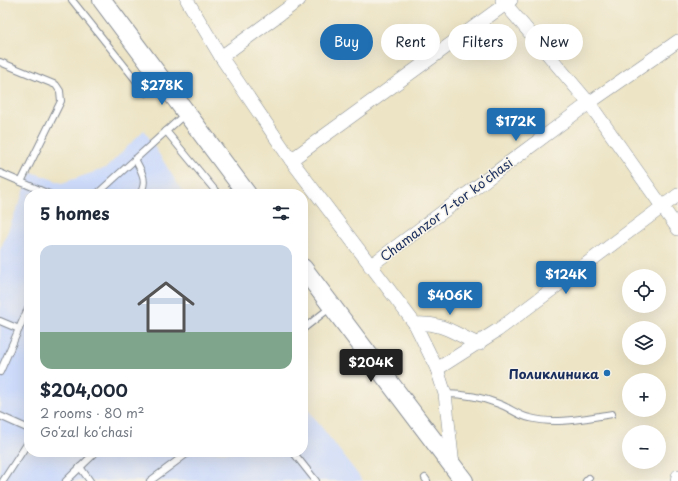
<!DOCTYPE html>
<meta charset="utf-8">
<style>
:root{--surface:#fff;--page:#f2f2f3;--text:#1f2937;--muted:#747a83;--accent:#1f6fb2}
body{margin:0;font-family:"Playpen Sans",sans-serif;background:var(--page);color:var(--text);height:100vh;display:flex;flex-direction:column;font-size:15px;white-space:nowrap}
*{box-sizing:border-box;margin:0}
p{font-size:13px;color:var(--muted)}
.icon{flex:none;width:22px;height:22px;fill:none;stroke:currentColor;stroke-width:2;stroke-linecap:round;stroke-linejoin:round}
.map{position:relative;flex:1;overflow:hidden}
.panel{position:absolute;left:24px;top:189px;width:284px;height:268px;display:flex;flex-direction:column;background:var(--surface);border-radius:16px;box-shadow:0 4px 16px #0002}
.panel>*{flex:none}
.hud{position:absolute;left:320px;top:24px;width:298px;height:36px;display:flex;gap:8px}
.buttons{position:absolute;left:622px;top:269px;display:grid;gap:8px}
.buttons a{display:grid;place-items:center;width:44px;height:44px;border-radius:50%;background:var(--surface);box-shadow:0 4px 16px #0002;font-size:20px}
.price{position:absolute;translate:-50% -34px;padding:0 9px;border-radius:4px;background:var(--accent);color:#fff;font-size:13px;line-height:26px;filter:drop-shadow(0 1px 2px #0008)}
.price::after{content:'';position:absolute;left:50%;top:24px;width:12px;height:9px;margin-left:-6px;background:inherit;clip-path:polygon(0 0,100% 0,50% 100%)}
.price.on{background:#222;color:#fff}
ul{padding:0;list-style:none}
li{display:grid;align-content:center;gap:8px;height:212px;padding:0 16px}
li span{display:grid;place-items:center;height:124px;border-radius:12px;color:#555}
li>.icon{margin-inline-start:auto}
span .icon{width:72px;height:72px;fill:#fffc;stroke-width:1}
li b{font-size:17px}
h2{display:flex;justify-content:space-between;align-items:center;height:48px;padding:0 16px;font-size:17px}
.chip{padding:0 14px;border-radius:18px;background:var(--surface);box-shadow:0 4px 16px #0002;font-size:14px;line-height:36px}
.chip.on{background:var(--accent);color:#fff}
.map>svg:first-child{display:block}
</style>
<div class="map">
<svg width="678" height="481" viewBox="0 0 678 481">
<rect width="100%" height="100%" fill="#f7f3e8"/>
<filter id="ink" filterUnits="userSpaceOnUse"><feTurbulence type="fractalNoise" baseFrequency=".025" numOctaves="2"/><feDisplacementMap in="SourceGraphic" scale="8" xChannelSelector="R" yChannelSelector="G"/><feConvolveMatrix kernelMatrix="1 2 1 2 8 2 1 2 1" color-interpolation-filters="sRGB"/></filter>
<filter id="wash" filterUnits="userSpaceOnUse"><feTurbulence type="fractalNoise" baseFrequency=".012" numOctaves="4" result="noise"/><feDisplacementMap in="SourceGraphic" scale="16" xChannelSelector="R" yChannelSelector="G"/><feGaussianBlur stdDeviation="0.9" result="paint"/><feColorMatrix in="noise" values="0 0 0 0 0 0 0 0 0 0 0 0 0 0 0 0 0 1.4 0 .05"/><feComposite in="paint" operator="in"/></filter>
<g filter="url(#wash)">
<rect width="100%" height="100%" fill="#ede4c5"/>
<path fill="#cedbfa" d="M144 130 184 194H29V452H303V403L363 481H0V250L32 172 62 183 106 168Z"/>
</g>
<g filter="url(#ink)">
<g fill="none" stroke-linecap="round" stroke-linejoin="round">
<defs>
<g id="lane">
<path d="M72 0 146 93"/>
<path d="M0 62 56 85 60 91 61 101 21 182"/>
<path d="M166 131 218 194"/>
<path d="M135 159C142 172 148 181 140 194"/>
<path d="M0 173 49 194"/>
<path d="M97 194 185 114"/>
<path d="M0 321 19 329"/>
<path d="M303 329 331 307"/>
<path d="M0 372 29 306"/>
<path d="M445 394C464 394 482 397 499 404 510 408 519 416 530 418 557 425 585 418 612 414"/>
<path d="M0 416 29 429"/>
<path d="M293 452 316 481"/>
<path d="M80 467 90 481"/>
<path d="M425 478 427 481"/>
<path d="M3 481 29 441"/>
<path d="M66 481 96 452"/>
<path d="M150 481 189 452"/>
<path d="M586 481 589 478"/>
</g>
<g id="street">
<path d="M187 0 221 57 291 160 415 324 437 369 445 394 453 466"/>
<path d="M502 0 589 103 678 229"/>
<path d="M221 57 299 0"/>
<path d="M291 160 511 0"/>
<path d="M370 266 589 103 678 41"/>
<path d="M415 324C444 322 454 334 479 344"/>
<path d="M437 369 498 330 678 195"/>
<path d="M677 481 678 476"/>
</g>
<g id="secondary">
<path d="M102 0 247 194"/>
<path d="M303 268 464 481"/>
</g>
</defs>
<use href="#lane" stroke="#848a92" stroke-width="8"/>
<use href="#street" stroke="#848a92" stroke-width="14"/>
<use href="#secondary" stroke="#848a92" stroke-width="20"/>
<use href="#lane" stroke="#fff" stroke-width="6"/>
<use href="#street" stroke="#fff" stroke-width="13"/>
<use href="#secondary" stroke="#fff" stroke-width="18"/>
</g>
</g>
<circle fill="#1f6fb2" stroke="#f7f3e8" stroke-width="1.5" cx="607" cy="373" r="4"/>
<g text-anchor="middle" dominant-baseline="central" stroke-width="3" stroke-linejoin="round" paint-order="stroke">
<g font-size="13" fill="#1b2f5e" stroke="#f7f3e8">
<text transform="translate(446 209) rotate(-37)">Chamanzor 7-tor koʻchasi</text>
</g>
<g font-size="13" font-weight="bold" fill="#1b2f5e" stroke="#f7f3e8" text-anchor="end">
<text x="599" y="373">Поликлиника</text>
</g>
</g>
</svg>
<div class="buttons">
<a><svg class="icon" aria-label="locate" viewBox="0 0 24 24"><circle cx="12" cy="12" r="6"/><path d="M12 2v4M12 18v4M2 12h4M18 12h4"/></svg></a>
<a><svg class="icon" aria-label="layers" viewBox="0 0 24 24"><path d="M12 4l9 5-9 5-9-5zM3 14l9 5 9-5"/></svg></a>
<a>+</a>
<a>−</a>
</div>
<b class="price" style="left:162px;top:106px">$278K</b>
<b class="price" style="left:516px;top:142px">$172K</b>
<b class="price" style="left:566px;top:295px">$124K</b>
<b class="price" style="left:450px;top:316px">$406K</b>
<b class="price on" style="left:371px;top:383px">$204K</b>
<div class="hud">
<a class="chip on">Buy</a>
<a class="chip">Rent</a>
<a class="chip">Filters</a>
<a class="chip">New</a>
</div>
<section class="panel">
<h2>5 homes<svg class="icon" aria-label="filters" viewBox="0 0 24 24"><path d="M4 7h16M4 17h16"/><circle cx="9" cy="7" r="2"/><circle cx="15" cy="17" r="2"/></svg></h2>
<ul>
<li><span style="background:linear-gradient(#c9d6e8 70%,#7fa58c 0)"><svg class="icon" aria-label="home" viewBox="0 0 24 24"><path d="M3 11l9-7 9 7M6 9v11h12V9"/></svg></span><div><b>$204,000</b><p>2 rooms · 80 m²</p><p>Goʻzal koʻchasi</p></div></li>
</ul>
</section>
</div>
